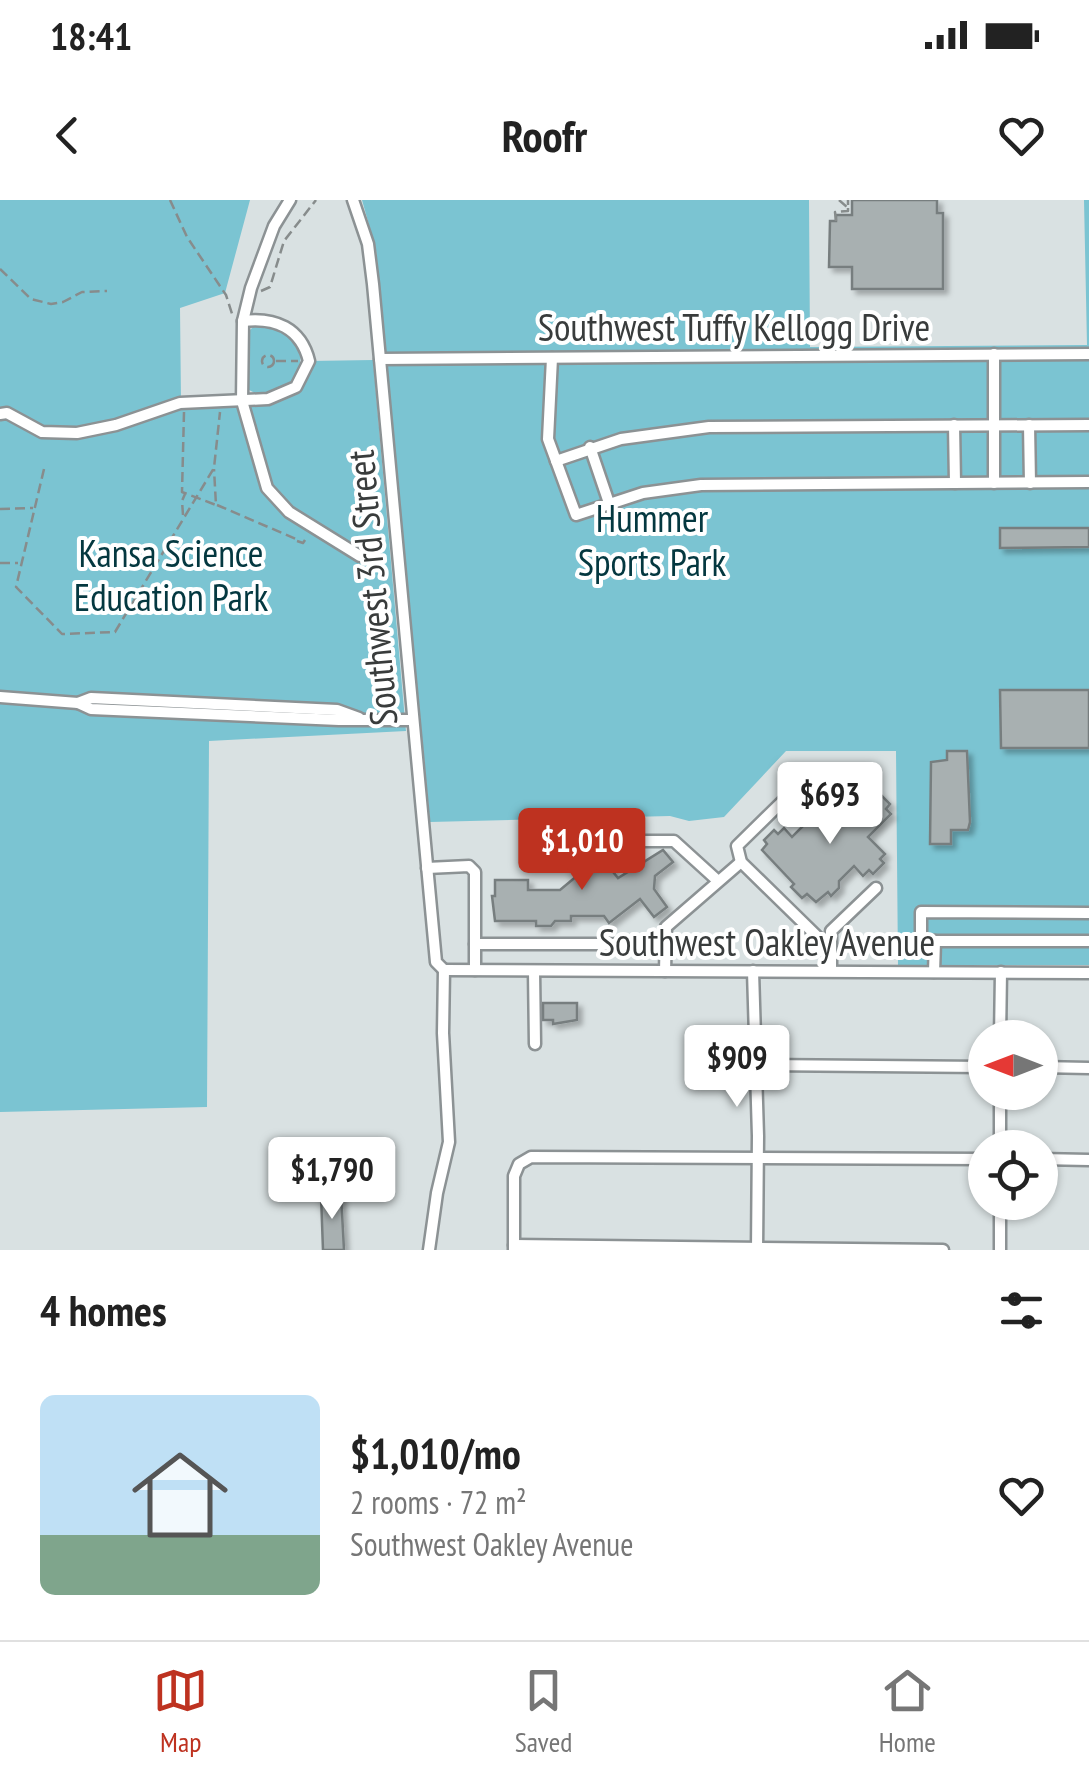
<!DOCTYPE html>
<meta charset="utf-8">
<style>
:root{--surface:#fff;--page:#f6f6f6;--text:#222;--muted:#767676;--line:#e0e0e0;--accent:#be3220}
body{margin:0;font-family:"PT Sans Narrow",sans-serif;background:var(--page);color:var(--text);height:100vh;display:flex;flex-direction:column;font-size:38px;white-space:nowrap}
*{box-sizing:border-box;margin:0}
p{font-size:32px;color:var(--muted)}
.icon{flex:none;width:55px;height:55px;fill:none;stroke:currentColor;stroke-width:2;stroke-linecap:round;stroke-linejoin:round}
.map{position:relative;height:1050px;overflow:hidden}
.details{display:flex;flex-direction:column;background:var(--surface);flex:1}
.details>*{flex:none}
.needle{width:65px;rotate:270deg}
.controls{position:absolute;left:968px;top:820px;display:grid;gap:20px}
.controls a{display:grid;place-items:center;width:90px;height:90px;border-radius:50%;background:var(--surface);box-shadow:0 2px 8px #0004;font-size:50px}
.price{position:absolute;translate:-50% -85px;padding:0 22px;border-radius:10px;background:#fff;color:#222;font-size:32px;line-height:65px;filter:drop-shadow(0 2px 5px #0008)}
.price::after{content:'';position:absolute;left:50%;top:60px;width:30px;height:22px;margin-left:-15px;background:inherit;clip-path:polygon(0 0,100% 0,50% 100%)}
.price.selected{background:var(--accent);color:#fff}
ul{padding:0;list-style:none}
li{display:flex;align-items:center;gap:30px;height:250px;padding:0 40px}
li span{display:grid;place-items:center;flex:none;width:280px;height:200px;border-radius:15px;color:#555}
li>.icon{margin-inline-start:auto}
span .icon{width:120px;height:120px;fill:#fffc;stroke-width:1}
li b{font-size:42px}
h2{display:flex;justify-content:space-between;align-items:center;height:120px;padding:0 40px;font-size:42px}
.status{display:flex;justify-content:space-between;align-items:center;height:70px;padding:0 50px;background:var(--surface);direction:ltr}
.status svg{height:28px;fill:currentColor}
header{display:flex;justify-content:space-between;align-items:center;height:130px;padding:0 40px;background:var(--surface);font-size:45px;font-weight:600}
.dock{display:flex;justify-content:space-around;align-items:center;height:140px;border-top:2px solid var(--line);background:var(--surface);font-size:28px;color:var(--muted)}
.dock a{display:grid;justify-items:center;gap:5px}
.dock .selected{color:var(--accent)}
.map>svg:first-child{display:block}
</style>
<div class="status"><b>18:41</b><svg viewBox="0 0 49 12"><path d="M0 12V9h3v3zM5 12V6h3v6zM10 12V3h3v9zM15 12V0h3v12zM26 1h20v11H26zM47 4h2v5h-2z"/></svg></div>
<header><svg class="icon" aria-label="back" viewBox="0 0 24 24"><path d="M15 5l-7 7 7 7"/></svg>Roofr<svg class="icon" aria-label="heart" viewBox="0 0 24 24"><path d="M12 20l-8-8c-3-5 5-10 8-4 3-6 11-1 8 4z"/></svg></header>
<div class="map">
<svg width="1089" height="1050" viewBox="0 0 1089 1050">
<defs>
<filter id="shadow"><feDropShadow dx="4.5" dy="4.5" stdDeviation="2.5" flood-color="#0004"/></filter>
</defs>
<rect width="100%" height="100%" fill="#d9e1e2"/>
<g fill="#7bc4d2">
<path d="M0 0H250L225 93 180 108 181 203 251 201 296 187 309 161 373 160 406 531 209 541 207 907 0 912Z"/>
<path d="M362 0H809L810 147 1087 145 1084 0H1089V765H898L896 551H786L724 617 689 621 670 616 430 622 376 50Z"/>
<path d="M253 127C260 127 270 126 277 128 327 142 288 218 246 188L245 135Z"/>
</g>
<g fill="#a8b0b1" stroke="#777e7f" stroke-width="2.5" filter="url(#shadow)">
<path d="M852 0H937V13H943V89H852V67H829L830 21H836V15H852Z"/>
<path d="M1000 328H1089V347L1000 348Z"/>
<path d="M1000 490H1089V548H1001Z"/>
<path d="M947 551H967L970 622 968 630H951V644H930L931 562 947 560Z"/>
<path d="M869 592 874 598 879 593 890 604 886 609 891 614 868 637 885 654 880 659 884 663 873 674 869 670 863 676 854 666 839 681V688L831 696 828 692 816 702 807 694 802 698 791 687 794 684 762 650 767 644 764 640 774 630 778 634 784 628 792 637 825 604 834 613 839 608 846 615Z"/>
<path d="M580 644 594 662 601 657 618 678 663 650 673 662 655 676 654 689 667 707 654 717 640 699 609 723 604 716H571V721H555L551 726H536V721H495L492 696H495V680H528V690H560L578 675 564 657Z"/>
<path d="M543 803H577V820L553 824V820H543Z"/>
<path d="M341 994 344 1050H323L321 995Z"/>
</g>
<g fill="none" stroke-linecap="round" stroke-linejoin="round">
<defs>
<g id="minor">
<path d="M290 0 274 26 251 88 243 121 242 201 267 288 289 312 360 356"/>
<path d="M353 0 368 44 373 84 436 762 444 770"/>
<path d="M994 154V283"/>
<path d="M552 158 548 239 576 315 643 293 701 285 1089 282"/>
<path d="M380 159 1089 154"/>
<path d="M0 214 7 213 42 232 77 233 116 225 180 203 268 199 296 187 309 161C301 128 275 117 243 121"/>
<path d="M954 225 955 283"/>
<path d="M1029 225 1030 283"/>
<path d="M590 247 609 303"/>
<path d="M556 261 621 239 709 227 1089 225"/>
<path d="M0 497 78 503 91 498 337 510 359 518"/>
<path d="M78 503 91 509 339 520H413"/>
<path d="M787 597 737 646 741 662 831 750"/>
<path d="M617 641H674L718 681"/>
<path d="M427 668 469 666 475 672V744"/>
<path d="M1089 713 921 712V741H1089"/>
<path d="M444 770 1089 773"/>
<path d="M475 770V744H666"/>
<path d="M534 771 535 844"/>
<path d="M665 771 666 727 741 662"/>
<path d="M753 771 758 936 757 1050"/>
<path d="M831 771V731L876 688"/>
<path d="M934 772 935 741"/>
<path d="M1000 838 1001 772"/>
<path d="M754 865 985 867"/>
<path d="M1040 867 1089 868"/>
<path d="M1000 892V948"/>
<path d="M1040 959 1089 960"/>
<path d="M514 1045 943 1050"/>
<path d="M429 1050 437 993 449 942 443 833 444 770"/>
<path d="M514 1050V976L519 964 531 957 985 959"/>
<path d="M1000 1050V1002"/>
</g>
</defs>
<use href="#minor" stroke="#8c9294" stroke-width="15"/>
<g stroke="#878c8c" stroke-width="2.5" stroke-dasharray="10 5" stroke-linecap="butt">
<path d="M170 0 187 37 226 95 233 117"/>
<path d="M839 0 848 8V0"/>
<path d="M836 21 835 12 848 11V8"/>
<path d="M0 69 31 99 51 104 63 102 82 92 107 91"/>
<path d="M261 91 270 87 284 41 316 0"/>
<circle cx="268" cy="161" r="6"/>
<path d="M276 161H298"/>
<path d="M184 212 182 292 216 305 214 269"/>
<path d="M44 269 16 387 62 434 115 432 214 268 220 212"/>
<path d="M217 305 296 339"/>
<path d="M0 309 33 308"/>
<path d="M183 315 182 301 185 294"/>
<path d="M297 341 303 343 307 337"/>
<path d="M0 363H18"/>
</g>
<use href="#minor" stroke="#fff" stroke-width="10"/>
</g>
<g text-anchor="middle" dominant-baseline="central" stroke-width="8" stroke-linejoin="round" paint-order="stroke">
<g font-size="38" fill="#393c3c" stroke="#fff">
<text x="734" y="126">Southwest Tuffy Kellogg Drive</text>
<text transform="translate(371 388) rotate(-95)">Southwest 3rd Street</text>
<text x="767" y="741">Southwest Oakley Avenue</text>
</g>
<g font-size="38" fill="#043840" stroke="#fff">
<text x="652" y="317">Hummer<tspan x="652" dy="44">Sports Park</tspan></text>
<text x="171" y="352">Kansa Science<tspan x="171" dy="44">Education Park</tspan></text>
</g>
</g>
</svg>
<div class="controls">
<a><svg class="needle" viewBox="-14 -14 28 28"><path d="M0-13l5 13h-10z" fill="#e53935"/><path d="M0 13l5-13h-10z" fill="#767676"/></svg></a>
<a><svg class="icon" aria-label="locate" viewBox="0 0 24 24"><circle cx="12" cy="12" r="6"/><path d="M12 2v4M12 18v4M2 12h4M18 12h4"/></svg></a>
</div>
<b class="price" style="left:830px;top:647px">$693</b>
<b class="price selected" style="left:582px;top:693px">$1,010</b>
<b class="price" style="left:737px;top:910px">$909</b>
<b class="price" style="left:332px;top:1022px">$1,790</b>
</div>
<section class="details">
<h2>4 homes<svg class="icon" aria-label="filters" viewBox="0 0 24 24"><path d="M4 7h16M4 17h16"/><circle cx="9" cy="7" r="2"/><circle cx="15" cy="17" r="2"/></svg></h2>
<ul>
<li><span style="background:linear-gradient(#bfe0f5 70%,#7fa58c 0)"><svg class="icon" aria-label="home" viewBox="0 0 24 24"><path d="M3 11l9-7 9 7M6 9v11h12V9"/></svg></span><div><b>$1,010/mo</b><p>2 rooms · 72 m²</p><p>Southwest Oakley Avenue</p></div><svg class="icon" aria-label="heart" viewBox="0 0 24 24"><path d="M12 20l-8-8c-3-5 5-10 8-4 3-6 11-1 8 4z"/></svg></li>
</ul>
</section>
<nav class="dock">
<a class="selected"><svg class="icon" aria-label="map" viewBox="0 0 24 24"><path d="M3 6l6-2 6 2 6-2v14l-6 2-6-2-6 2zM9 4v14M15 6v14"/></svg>Map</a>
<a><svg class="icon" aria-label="saved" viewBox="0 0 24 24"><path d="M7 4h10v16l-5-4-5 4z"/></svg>Saved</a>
<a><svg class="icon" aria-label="home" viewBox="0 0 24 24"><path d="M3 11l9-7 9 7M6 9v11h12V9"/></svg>Home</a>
</nav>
